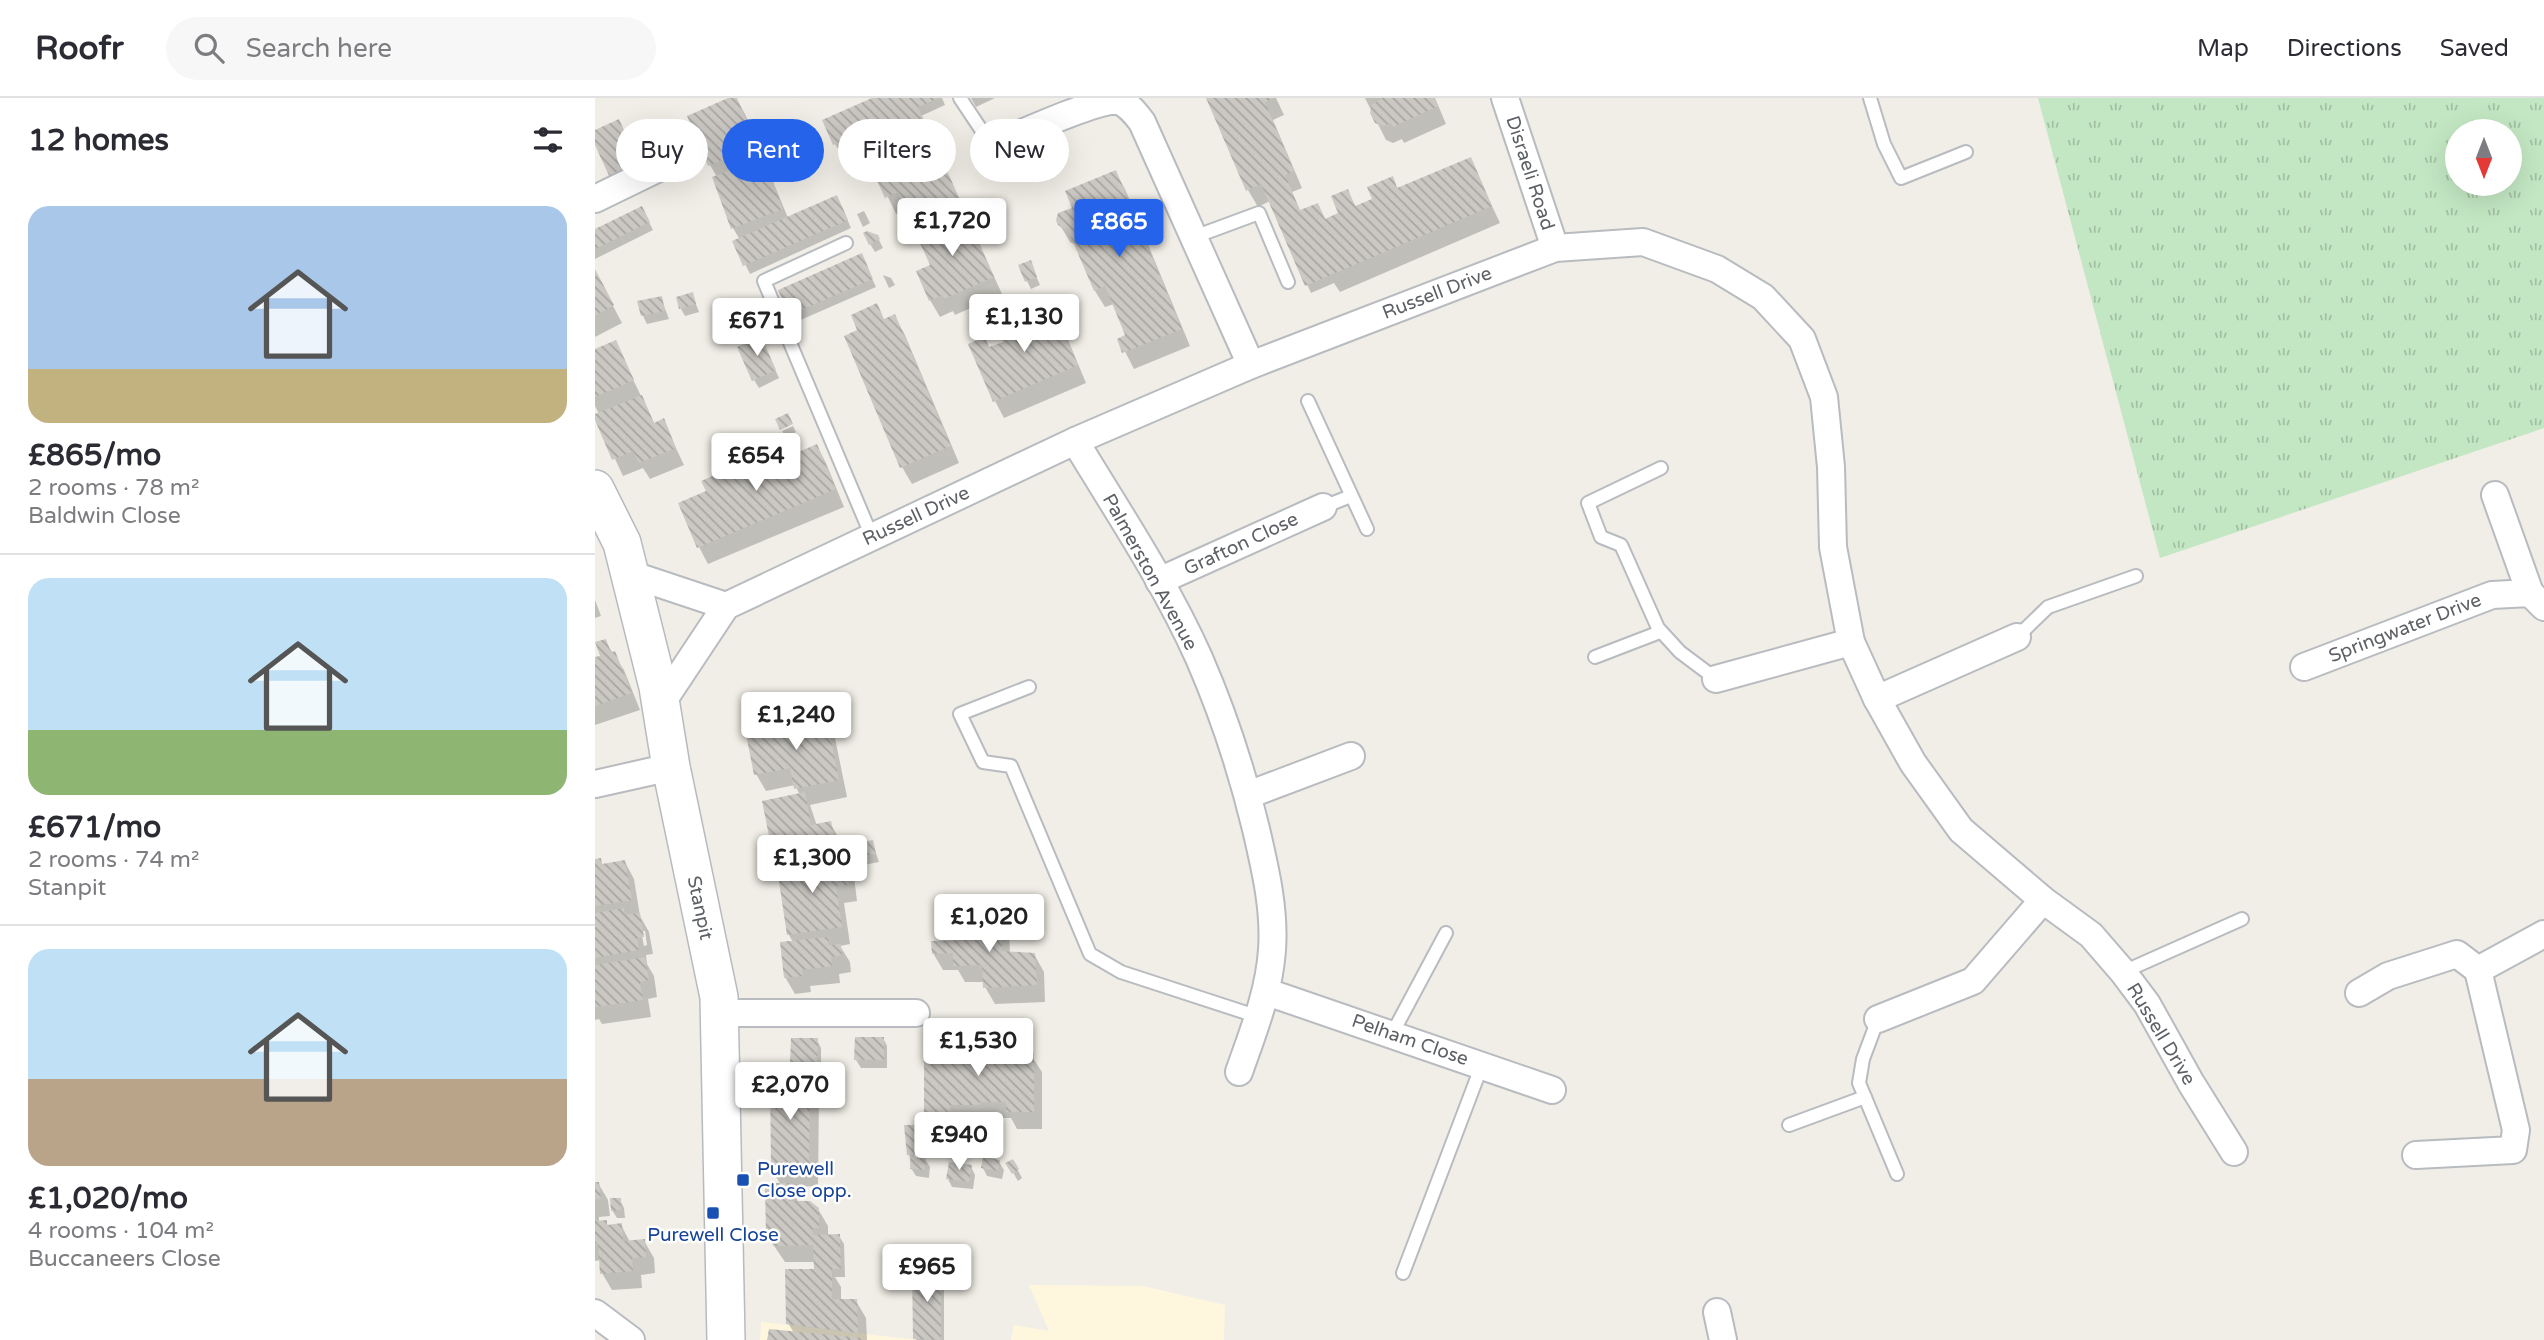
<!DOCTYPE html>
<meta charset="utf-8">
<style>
:root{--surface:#fff;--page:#f7f7f7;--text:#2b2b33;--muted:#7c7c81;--line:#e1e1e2;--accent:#2563eb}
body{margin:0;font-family:"Varela Round",sans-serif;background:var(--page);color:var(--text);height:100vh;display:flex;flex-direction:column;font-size:26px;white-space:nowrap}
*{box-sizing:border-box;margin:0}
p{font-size:23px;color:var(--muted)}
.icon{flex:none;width:38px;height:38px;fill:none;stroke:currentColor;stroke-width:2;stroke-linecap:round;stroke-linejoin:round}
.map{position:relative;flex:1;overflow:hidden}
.panel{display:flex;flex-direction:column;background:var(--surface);width:595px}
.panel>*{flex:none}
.hud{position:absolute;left:21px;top:21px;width:665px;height:63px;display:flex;gap:14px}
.needle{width:46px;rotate:180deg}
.buttons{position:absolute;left:1850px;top:21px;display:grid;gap:14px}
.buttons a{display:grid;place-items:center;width:77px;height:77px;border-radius:50%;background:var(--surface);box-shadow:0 7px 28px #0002;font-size:35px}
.price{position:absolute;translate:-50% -60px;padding:0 16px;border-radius:7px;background:#fff;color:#222;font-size:23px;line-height:46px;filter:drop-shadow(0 2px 4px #0008)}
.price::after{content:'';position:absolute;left:50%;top:42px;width:21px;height:16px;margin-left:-10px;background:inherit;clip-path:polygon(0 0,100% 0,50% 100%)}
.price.on{background:var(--accent);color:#fff}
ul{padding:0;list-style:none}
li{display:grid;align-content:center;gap:14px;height:371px;padding:0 28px}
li+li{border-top:2px solid var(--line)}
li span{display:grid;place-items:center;height:217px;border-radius:21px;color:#555}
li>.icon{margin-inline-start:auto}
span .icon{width:126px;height:126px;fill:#fffc;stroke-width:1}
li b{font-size:30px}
h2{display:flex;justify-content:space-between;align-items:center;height:84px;padding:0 28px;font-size:30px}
.tag{padding:0 24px;border-radius:32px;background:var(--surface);box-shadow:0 7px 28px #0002;font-size:24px;line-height:63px}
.tag.on{background:var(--accent);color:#fff}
header{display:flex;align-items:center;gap:42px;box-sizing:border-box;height:98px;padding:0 35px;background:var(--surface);border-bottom:2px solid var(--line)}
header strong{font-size:33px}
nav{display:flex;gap:38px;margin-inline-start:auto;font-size:24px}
.search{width:490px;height:63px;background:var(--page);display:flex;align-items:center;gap:18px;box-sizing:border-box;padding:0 24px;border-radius:38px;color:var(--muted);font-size:26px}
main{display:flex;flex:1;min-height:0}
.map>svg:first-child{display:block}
</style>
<header>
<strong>Roofr</strong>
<div class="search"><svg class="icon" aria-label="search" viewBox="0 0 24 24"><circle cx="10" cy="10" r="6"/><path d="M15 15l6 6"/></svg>Search here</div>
<nav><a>Map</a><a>Directions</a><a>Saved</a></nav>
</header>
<main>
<section class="panel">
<h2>12 homes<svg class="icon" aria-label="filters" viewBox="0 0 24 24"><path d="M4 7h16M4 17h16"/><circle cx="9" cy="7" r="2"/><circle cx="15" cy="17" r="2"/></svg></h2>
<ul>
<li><span style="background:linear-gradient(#a9c7e8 75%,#c2b280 0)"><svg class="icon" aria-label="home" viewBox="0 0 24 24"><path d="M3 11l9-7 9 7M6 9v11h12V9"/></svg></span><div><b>£865/mo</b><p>2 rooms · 78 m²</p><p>Baldwin Close</p></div></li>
<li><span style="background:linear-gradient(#bfe0f5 70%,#8fb573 0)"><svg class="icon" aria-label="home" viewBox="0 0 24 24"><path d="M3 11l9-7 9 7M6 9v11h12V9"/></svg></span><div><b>£671/mo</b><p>2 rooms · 74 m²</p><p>Stanpit</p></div></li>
<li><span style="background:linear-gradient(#bfe0f5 60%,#b9a48a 0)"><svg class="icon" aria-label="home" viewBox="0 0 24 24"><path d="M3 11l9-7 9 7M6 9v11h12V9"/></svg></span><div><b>£1,020/mo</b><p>4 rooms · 104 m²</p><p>Buccaneers Close</p></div></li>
</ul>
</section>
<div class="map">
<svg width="1949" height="1242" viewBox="0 0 1949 1242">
<defs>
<pattern id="grass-tufts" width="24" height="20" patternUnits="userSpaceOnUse" patternTransform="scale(1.75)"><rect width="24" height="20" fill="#c3e7c3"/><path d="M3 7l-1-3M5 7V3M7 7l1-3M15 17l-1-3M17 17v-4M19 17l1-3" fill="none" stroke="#a2bfa2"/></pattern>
<pattern id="building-back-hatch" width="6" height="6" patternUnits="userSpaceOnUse" patternTransform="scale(1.75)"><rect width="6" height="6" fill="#cbc8c3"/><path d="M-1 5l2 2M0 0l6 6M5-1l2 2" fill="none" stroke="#a8a6a2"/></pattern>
</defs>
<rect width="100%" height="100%" fill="#f0eee6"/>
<g fill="#fef6dd">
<path d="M434 1187 548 1188 630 1207 629 1242H416L419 1227 454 1233Z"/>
<path d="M166 1224 323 1242H165Z"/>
</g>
<path fill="url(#grass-tufts)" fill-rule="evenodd" d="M1443 0H1949V330L1565 460ZM1862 33H1914V86H1862Z"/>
<g fill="#0003" fill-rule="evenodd">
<path d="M137 0H141L150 16 193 120 246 107 256 130 155 176 139 144 145 142 138 130 122 79 115 67Z"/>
<path d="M281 0H347L350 7 326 18 407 196 360 217 358 213 345 219 335 202 337 168 312 111 301 116 267 44 245 54 240 46Z"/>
<path d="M376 0H400L381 9Z"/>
<path d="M613 0H681L689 17 678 22 707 90 697 94 705 114 722 107 731 122 746 116 752 93 761 109 779 102 797 80 803 91 875 61 905 125 745 194 739 185 716 195 675 103 663 109 653 92Z"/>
<path d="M770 0H840L851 26 809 45 807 41 798 45 791 42Z"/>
<path d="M520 74 530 91 595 248 539 271 524 242 533 238 519 206 510 209 500 193 481 147 475 144 465 127Z"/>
<path d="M269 113 275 125 268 129 262 116Z"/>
<path d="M51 118 58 132 0 161V133Z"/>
<path d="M282 138 288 150 280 154 275 146Z"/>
<path d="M435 164 445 187 436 191 432 183Z"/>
<path d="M270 166 281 189 201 224 186 193Z"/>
<path d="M0 174 27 225 0 239Z"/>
<path d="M288 177 296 180 300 187 294 190Z"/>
<path d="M97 196 104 214 90 218 86 211Z"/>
<path d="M66 200 74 221 52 226 48 218Z"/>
<path d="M457 209 466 225 491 285 409 320 400 303 395 251 433 232Z"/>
<path d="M299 218 309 235 364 365 317 386 307 369 265 233Z"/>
<path d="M20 244 60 327 68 323 89 367 55 381 48 370 28 378 0 318 4 316 0 308V253Z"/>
<path d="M169 248 184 280 164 290 159 282Z"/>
<path d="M198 328 201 334 191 339 187 333Z"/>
<path d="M222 348 231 365 249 409 113 466 104 449 113 394 189 349 195 359Z"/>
<path d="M0 502 6 518 0 520Z"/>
<path d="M10 543 29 572 45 612 0 627V561L7 559Z"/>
<path d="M230 618 239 635 252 699 215 707 222 728 235 725 245 742 249 763 259 779 262 803 249 805 255 846 245 848 255 864 256 874 244 876 245 885 215 888 216 894 200 896 190 879 198 844 194 837 185 773 182 768 205 697 200 687 171 693 161 676 212 626Z"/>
<path d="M277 744 284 764 259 769 255 761Z"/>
<path d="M5 762 8 768 30 764 39 781 45 818 54 834 58 856 51 857 52 866 59 878 62 899 53 901 56 919 7 926 4 921 0 922V763ZM46 833H50L52 847 49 848Z"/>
<path d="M405 819 414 836 415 855 439 856 449 874 450 904 400 906 390 889V884H370L363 872H348L338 855 370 843Z"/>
<path d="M288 940 292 948V970H266L261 962Z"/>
<path d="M222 942 226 950V973H202L197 965Z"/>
<path d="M399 943 406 955H412L427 943 447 974V1031H422L416 1020H393V1024H364V1039H341L331 1022 345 946 352 958 373 948 379 958H386Z"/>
<path d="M214 979 224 996 223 1088 194 1089 203 1103 223 1111 233 1128V1138H244L249 1146 250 1179H240L246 1189V1203H261L271 1220 272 1242H174L199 1235 193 1225 222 1173 220 1164H190L173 1139 186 1087 177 1072Z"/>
<path d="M311 1029H321L326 1037 324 1059 318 1048 315 1050 321 1061H330L335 1069 334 1080 321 1078 316 1070Z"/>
<path d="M418 1063 427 1080 423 1083 413 1066Z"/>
<path d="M404 1064 409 1072 407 1081 392 1078 388 1070Z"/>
<path d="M376 1069 380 1077 378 1091 357 1089 353 1081Z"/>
<path d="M3 1085 13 1102 15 1118 4 1119V1125L11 1124 13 1128 26 1127 35 1144 49 1143 59 1160 60 1175 46 1177 47 1190 17 1192 7 1175 6 1162 0 1163V1086Z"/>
<path d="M25 1102 29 1110 30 1120H22L17 1112Z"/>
<path d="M345 1175 349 1184V1242H321Z"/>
</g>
<g fill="url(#building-back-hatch)">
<path d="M133 0H142L162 47 113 68 92 18Z"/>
<path d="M277 0H344L323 9 367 106 317 128 303 94 290 100 261 37 238 47 227 22Z"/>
<path d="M611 0H679L670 4 699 73 690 77 705 112 723 105 730 121 743 115 736 98 753 91 760 108 777 101 772 89 798 78 802 90 876 59 897 108 710 188 666 86 651 93Z"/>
<path d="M785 0H839L843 8 798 29 796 25 788 28 780 25 775 15 777 6 786 2Z"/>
<path d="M24 21 45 68 16 82 0 47V32Z"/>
<path d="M169 60 188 111 136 131 117 79Z"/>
<path d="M521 72 587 231 527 255 522 241 530 237 510 188 499 193 472 130 469 131 463 127 461 122 463 115 477 110 470 93Z"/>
<path d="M242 97 253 122 148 168 137 143Z"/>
<path d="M47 108 55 124 0 151V131Z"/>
<path d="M370 112 399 179 349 201 347 197 334 203 321 173 335 167 320 134Z"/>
<path d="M272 133 283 137 285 141 274 147 268 135Z"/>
<path d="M267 155 278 181 194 217 183 192Z"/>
<path d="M436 162 442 179 430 184 423 167Z"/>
<path d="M0 171 19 207 0 218Z"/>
<path d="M98 194 101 206 84 211 81 199Z"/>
<path d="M67 198 70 213 46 218 42 203Z"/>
<path d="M282 205 289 221 300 216 356 348 305 370 249 238 262 232 256 217Z"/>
<path d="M457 206 483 267 398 304 373 246 390 239 394 249 408 244 404 235 406 228 422 221 430 224 432 229 436 215Z"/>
<path d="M166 238 181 272 157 283 142 249Z"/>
<path d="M21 242 39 282 0 299V251Z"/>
<path d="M47 297 59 325 69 320 81 350 44 365 38 353 17 362 0 322V316Z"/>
<path d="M193 315 198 326 185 332 180 321Z"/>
<path d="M222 346 241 391 102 450 83 405 111 393 106 383 190 347 194 358Z"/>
<path d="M11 541 16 555 20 553 37 595 0 608V559L5 558 0 544Z"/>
<path d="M231 616 244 682 199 691 195 670 159 677 151 636 210 625 209 620Z"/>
<path d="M210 694 216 727 236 723 243 755 180 768 167 703Z"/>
<path d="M278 742 281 756 253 761 250 747Z"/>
<path d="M6 760 7 766 30 762 37 802 0 808V761Z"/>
<path d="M250 760 254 787 241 788 247 829 192 837 182 770Z"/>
<path d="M29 810 30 817 45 815 49 839 42 840 44 852 0 860V815Z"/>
<path d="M406 817 407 853 440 855 442 887 388 890 387 867 358 868V855L337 856 336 843 368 842 366 819Z"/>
<path d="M233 839 234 847 246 846 247 857 236 859 237 868 207 872 208 878 189 880 185 844Z"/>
<path d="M50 859 54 882 45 884 48 902 0 909V867Z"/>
<path d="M260 939H289V962H259Z"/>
<path d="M196 940H223L222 966 195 965Z"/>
<path d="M384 941H400V953H411V941H428V955H439V1014H411V1004H384V1007H355V1022H329V944H346V956H355V946H374V956H384Z"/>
<path d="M175 976 215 977 214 1072H176Z"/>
<path d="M309 1027H323L320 1057H312Z"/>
<path d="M316 1059 331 1060 330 1072 315 1071Z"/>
<path d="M388 1059 405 1062 403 1073 386 1070Z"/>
<path d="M418 1061 424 1071 417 1076 410 1065Z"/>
<path d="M354 1064 377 1067 374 1084 351 1081Z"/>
<path d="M0 1084H4L6 1101 0 1102Z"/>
<path d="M170 1085H194V1103H215L224 1110V1130H218V1137L245 1136 246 1171H237V1201H262L263 1235 191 1226 190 1171H219L218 1147 178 1148V1140H171Z"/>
<path d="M15 1100H26V1112L16 1113Z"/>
<path d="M12 1122V1127L27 1125 28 1143 50 1141 51 1159 37 1160 38 1173 5 1176 3 1145H0V1123Z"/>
<path d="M317 1169 346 1174V1242L318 1241Z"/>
<path d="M174 1231 267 1240V1242H172Z"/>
</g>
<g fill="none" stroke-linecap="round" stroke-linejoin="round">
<defs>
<g id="lane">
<path d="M365 0 397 48"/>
<path d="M1275 0 1289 46 1306 80 1371 54"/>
<path d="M599 139 664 115 693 184"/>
<path d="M251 145 169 183 277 439"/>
<path d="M713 303 772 431"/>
<path d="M1066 370 993 405 1006 439 1026 447 1063 530 1085 554 1121 581"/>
<path d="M728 409 756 398"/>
<path d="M1422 539 1453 509 1541 478"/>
<path d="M1000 559 1065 534"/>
<path d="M434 589 365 616 388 664 416 668 495 856 526 874 664 919"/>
<path d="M1528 874 1647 821"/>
<path d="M1283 921 1268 961 1264 985 1302 1076"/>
<path d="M797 936 851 835"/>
<path d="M1194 1027 1270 999"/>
<path d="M808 1175 887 967"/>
</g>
<g id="street">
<path d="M910 0 960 150"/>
<path d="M397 48C421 38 503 0 524 3 534 7 540 15 547 24L656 267"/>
<path d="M0 101 72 66"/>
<path d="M480 343C523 414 570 484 604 560 628 615 647 673 661 731 670 770 680 811 677 852 674 895 658 934 644 974"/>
<path d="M1900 397 1935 495"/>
<path d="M35 476 131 508"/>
<path d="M564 483 728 409"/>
<path d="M1709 569 1897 497 1935 495 1949 509"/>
<path d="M1121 581 1256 544"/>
<path d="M1282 601 1422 539"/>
<path d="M66 606 131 508 480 343 656 267 960 150 1048 144 1122 171 1168 199 1207 241 1229 299 1236 369 1238 449 1256 544 1282 601 1318 665 1366 732 1448 802 1496 837 1528 874 1552 906 1596 985 1639 1054"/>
<path d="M0 686 76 669"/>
<path d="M653 697 756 658"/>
<path d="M672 894 957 992"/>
<path d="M1764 895 1793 878 1862 856 1883 872 1949 836"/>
<path d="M125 915H321"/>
<path d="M1283 921 1378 883 1448 802"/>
<path d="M1821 1057 1918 1052 1921 1032 1883 872"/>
<path d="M1122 1214 1128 1242"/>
<path d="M0 1215 36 1242"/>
</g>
<path id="secondary" d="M0 391 27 445 63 589 76 669 124 899 131 1242"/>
</defs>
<use href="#lane" stroke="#b8bbbf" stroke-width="16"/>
<use href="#street" stroke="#b8bbbf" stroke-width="30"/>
<use href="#secondary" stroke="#b7babf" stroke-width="40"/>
<use href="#lane" stroke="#fff" stroke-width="12"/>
<use href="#street" stroke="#fff" stroke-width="26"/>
<use href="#secondary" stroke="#fff" stroke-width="37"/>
</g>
<g fill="#1a4fb4" stroke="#fff" stroke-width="2.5">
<rect x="141" y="1075" width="14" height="14" rx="3.5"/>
<rect x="111" y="1108" width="14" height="14" rx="3.5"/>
</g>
<g text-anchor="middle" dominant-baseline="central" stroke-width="5" stroke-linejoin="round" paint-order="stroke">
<g font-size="19" fill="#5d6166" stroke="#fff">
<text transform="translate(935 75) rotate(72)">Disraeli Road</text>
<text transform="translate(842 195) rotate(-21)">Russell Drive</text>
<text transform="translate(321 418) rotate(-25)">Russell Drive</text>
<text transform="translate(646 446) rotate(-25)">Grafton Close</text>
<text transform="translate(555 474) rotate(61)">Palmerston Avenue</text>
<text transform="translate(1810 530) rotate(-21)">Springwater Drive</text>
<text transform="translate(105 810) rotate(78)">Stanpit</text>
<text transform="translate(1566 936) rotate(59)">Russell Drive</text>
<text transform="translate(815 942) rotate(19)">Pelham Close</text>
</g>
<g font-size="19" fill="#164399" stroke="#fff" text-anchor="start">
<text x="162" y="1071">Purewell<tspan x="162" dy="22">Close opp.</tspan></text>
<text x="118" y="1137" text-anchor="middle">Purewell Close</text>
</g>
</g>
</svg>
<div class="buttons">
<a><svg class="needle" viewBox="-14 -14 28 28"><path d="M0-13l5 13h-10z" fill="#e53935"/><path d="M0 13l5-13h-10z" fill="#7c7c81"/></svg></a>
</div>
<b class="price" style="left:357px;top:160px">£1,720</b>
<b class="price on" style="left:524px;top:161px">£865</b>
<b class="price" style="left:429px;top:256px">£1,130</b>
<b class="price" style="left:162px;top:260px">£671</b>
<b class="price" style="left:161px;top:395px">£654</b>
<b class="price" style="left:201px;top:654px">£1,240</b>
<b class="price" style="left:217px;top:797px">£1,300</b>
<b class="price" style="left:394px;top:856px">£1,020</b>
<b class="price" style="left:383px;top:980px">£1,530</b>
<b class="price" style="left:195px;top:1024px">£2,070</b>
<b class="price" style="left:364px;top:1074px">£940</b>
<b class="price" style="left:332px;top:1206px">£965</b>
<div class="hud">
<a class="tag">Buy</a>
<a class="tag on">Rent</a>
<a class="tag">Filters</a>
<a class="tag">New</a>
</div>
</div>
</main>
